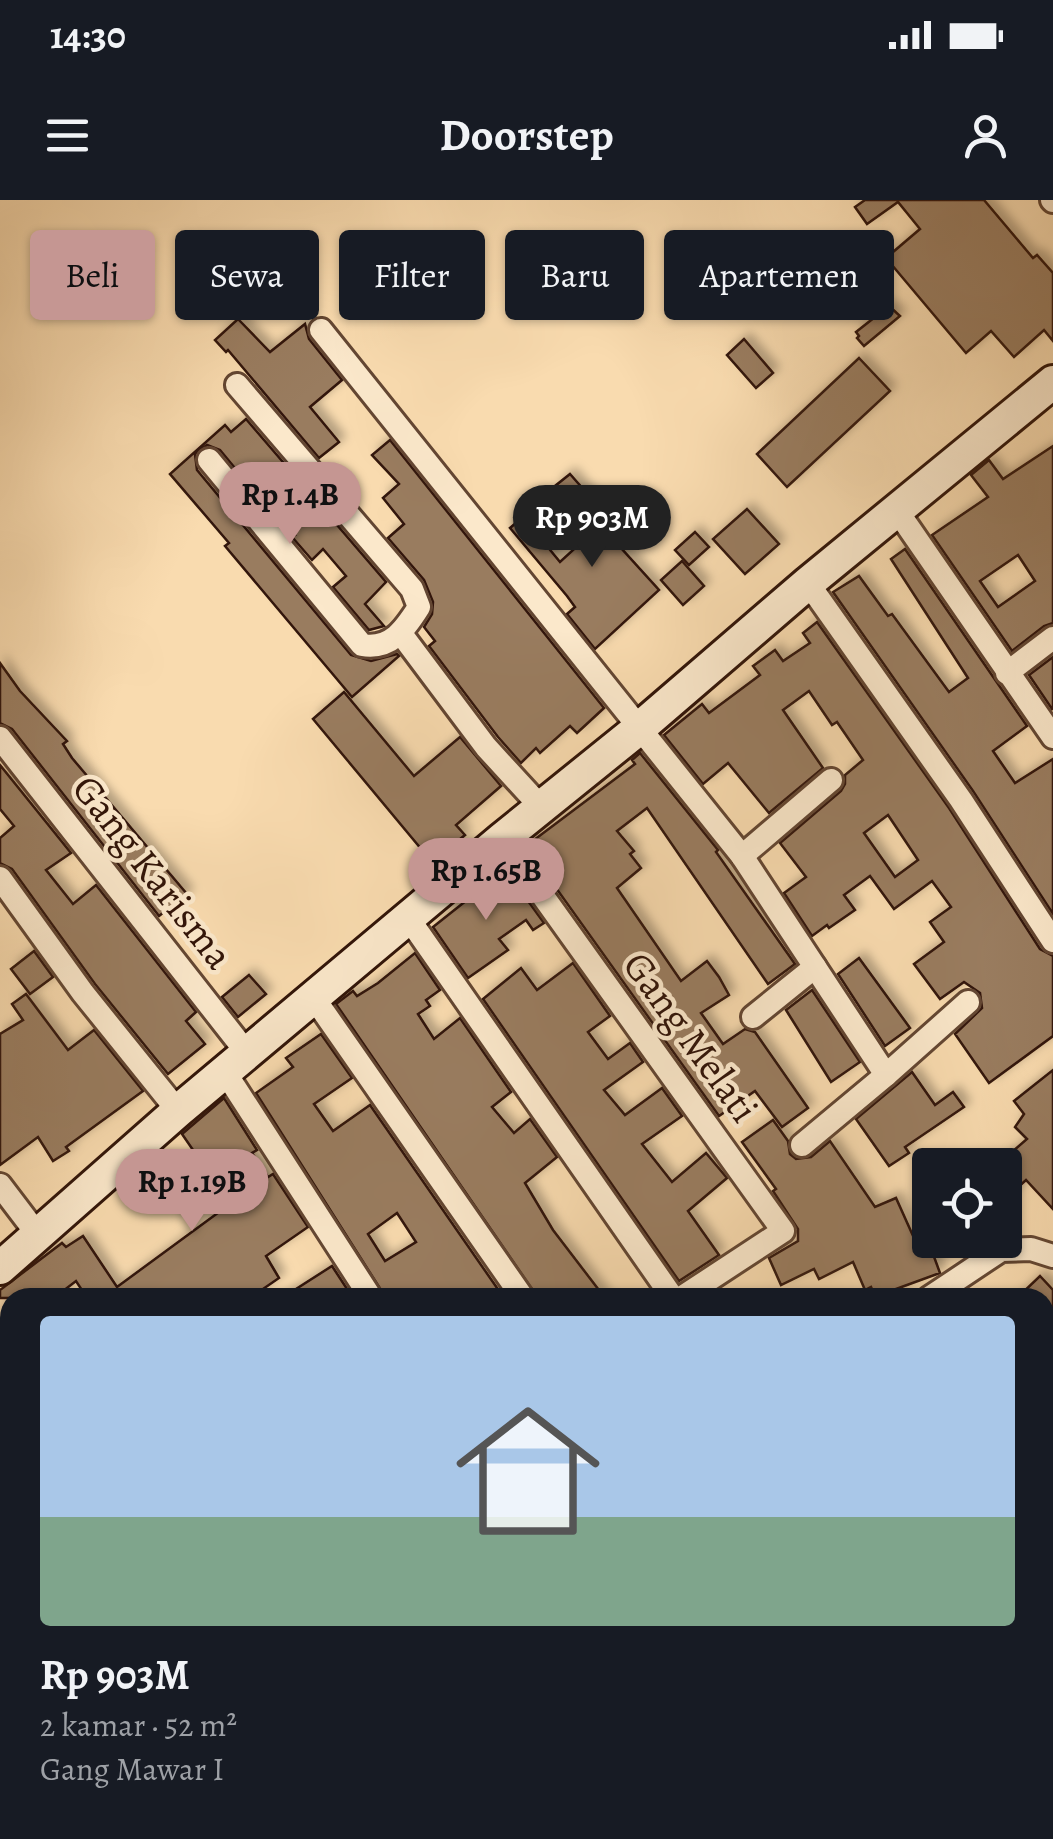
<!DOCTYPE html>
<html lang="id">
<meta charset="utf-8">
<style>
:root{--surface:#171b24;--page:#242831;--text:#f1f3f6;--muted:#9ea1a6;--line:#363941;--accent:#c59692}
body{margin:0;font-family:Alegreya,serif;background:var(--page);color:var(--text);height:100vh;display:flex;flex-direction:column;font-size:38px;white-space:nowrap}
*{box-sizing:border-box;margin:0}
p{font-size:32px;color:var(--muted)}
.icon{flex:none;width:55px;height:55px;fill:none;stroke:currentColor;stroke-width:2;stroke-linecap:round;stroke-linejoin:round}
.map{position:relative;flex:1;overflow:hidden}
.sheet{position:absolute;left:0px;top:1088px;width:1055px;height:552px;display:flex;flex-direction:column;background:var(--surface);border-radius:30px 30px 0 0;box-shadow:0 2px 8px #0004}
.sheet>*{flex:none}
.banner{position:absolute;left:30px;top:30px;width:995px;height:90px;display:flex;gap:20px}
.buttons{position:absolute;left:912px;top:948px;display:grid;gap:20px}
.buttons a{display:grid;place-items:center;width:110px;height:110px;border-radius:10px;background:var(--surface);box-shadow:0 2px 8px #0004;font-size:50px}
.price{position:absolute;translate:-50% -85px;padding:0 22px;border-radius:35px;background:var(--accent);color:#111;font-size:32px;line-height:65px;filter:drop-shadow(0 2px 5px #0008)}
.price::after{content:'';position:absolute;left:50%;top:60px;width:30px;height:22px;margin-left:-15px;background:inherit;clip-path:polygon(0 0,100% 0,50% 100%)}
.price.active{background:#222;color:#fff}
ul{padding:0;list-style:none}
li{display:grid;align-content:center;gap:20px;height:530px;padding:0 40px}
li+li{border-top:2px solid var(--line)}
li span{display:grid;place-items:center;height:310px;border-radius:10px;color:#555}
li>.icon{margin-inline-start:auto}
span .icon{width:180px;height:180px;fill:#fffc;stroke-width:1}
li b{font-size:42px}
.chip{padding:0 35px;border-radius:10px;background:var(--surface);box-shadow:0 2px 8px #0004;font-size:35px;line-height:90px}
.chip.active{background:var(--accent);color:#111}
.status{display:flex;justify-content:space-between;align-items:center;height:70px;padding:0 50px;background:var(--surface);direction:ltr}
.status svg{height:28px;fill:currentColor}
header{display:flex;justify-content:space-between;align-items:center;height:130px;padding:0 40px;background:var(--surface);font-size:45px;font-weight:700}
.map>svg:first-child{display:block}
</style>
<div class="status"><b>14:30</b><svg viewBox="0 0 49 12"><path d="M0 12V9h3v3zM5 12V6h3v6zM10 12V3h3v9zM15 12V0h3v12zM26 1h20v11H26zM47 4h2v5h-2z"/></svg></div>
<header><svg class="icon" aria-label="menu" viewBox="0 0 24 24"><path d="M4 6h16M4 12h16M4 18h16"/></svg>Doorstep<svg class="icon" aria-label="person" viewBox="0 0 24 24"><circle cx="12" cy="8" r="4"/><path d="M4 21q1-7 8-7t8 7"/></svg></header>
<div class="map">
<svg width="1053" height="1639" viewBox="0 0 1053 1639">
<defs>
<filter id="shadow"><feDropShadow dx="6" dy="-6" stdDeviation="5" flood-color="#0004"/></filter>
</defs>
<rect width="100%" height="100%" fill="#f9dbaf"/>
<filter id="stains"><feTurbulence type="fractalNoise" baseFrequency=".002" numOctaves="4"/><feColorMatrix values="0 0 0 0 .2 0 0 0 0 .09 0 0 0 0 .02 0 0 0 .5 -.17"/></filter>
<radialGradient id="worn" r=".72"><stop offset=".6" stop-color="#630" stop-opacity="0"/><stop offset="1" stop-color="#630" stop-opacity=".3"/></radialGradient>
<g fill="#997b5f" stroke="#311408" stroke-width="2.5" fill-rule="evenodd" filter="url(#shadow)">
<path d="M865 0H984L1033 58 1037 55 1053 73V141L1044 130 1014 157 991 131 966 153 886 58 920 29 898 2 867 24 855 7Z"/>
<path d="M889 106 900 116 864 146 857 138 859 136 856 132Z"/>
<path d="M238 119 270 152 305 124 309 139 342 180 310 207 339 242 319 258 228 150 226 152 215 140Z"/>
<path d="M744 139 773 173 756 188 727 155Z"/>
<path d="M859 158 890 191 787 287 757 254Z"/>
<path d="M246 219 386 382 365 404 384 426 369 430 333 387 346 376 323 349 312 360 292 337 295 335 272 313 220 250 207 245 195 254 197 270 351 455 371 461 397 454 399 456 352 497 225 346 229 343 170 274 225 225 231 232Z"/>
<path d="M390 240 604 508 577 533 570 526 540 553 536 548 521 563 498 537 429 446 435 441 424 427 432 414 433 402 424 380 388 338 404 324 383 298 399 284 372 255Z"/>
<path d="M1053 246V423L1044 426 1012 451 932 335 988 297 971 275 989 260 1003 279ZM1018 355 1035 381 998 407 980 381Z"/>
<path d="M570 274 620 331 612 338 659 390 595 449 567 414 575 407 567 396 510 328 523 317 560 362 595 330 555 286Z"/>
<path d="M747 309 779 344 745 374 713 339Z"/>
<path d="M695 332 709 347 689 365 675 350Z"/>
<path d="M905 349 1027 526 993 551 1015 583 1053 559V714L973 591 833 392 859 376 888 416 892 414 949 492 968 478 891 359Z"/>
<path d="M682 361 704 386 683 405 661 380Z"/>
<path d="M817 422 949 608 1040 749 1053 756V836L989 883 955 834 982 808 980 793 964 782 940 799 914 764 944 742 930 722 951 707 932 681 894 709 870 676 844 695 855 710 829 728 827 725 812 736 784 693 806 677 780 643 841 591 845 584V575L863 560 837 522 832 525 809 491 783 510 823 568 769 613 728 563 703 584 664 535 702 504 709 513 760 475 753 466 775 450 783 461 810 443 803 433ZM888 615 918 660 895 677 864 633Z"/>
<path d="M1053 457V508L1052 509 1029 475Z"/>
<path d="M0 463 20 491 67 541 63 544 72 558 187 694 159 716 12 529 0 523Z"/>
<path d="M344 492 414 576 460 537 501 586 456 625 465 635 432 662 313 519Z"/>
<path d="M640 553 718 650 716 652 795 764 768 784 647 608 617 631 634 651 630 654 641 668 617 688 681 781 707 761 719 777 729 795 701 813 723 844 745 829 755 832 808 908 782 927 755 891 719 916 526 646 635 564 632 560Z"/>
<path d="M0 565 71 653 46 670 73 704 96 685 196 812 186 821 205 844 168 874 95 784 12 669 0 663V638L14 626 0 609Z"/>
<path d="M502 665 544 723 533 730 526 720 499 739 508 750 468 778 433 727 496 677 493 673Z"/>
<path d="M34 751 53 777 30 794 11 769Z"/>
<path d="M415 753 440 790 426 800 430 806 418 814 434 839 460 818 511 892 492 907 514 933 530 919 557 957 525 983 553 1030 605 1098H538L336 804 353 791 357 796 378 783Z"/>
<path d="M859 758 910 828 885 846 838 774Z"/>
<path d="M573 763 610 816 588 832 608 859 630 843 643 862 604 890 625 915 662 888 682 916 642 944 672 982 706 953 727 978 688 1011 719 1055 679 1081 483 799 521 768 537 790Z"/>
<path d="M249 775 266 794 238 817 222 797Z"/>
<path d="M812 790 860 862 831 882 786 810Z"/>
<path d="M26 794 68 850 94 830 143 891 66 947 69 951 53 961 38 937 0 965V834L23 820 12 804Z"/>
<path d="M321 834 352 878 314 904 333 931 370 905 504 1098H386L256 893 293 867 286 858ZM397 1013 416 1042 385 1061 368 1034Z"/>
<path d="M1053 870V1009L1026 980 1005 999V958L1027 939 1015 927 1024 914 1014 901Z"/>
<path d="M912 872 935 905 953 892 964 907 905 947 909 953 889 966 856 919Z"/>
<path d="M224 898 257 950 252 953 268 977 273 974 308 1027 266 1056 279 1078 250 1098H87L76 1081 54 1098H0V1090L62 1043 66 1047 83 1036 117 1087 230 1004 182 934Z"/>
<path d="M773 920 788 941 790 954 796 959 811 957 830 941 875 1007 896 998 918 1047 929 1043 940 1073 896 1089 900 1098H876L871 1087 865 1090 853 1062 819 1079 814 1069 781 1085 769 1058 798 1041V1029L773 991 776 989 742 942Z"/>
<path d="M332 1066 353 1098H282Z"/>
<path d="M1040 1076 1053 1090V1115L1045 1106V1098H1017Z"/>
</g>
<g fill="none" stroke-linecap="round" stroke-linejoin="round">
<defs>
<g id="street">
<path d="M1052 0 1053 1"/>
<path d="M321 130 742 656 886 875 968 802"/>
<path d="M209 260 362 445C391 450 405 429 419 407L412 389 237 185"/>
<path d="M898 312 1053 537"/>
<path d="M808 383 961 600 1053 741"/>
<path d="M402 435 486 547 541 607"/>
<path d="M1007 473 1053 438"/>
<path d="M0 538 247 853"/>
<path d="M502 639 783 1031 681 1098"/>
<path d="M742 656 831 580"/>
<path d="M0 678 83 793 178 911"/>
<path d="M409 719 673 1098"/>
<path d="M314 798 523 1098"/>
<path d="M753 817 815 767"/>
<path d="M225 872 371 1098"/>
<path d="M802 945 886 875"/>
<path d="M0 985 38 1035"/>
<path d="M929 1098 1001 1050 1031 1049 1053 1056"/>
<path d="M0 1414 10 1407"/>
<path d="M1045 1433 1053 1443"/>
<path d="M579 1630 586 1639"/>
<path d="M372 1639 387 1630"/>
</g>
<g id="secondary">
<path d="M0 1068 178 911 502 639 642 526 808 383 1053 182"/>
<path d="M1045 1257 1053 1246"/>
<path d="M0 1527 10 1545"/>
<path d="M60 1630 66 1639"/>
<path d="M628 1639 639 1630"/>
</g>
</defs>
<use href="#street" stroke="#634632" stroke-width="28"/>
<use href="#secondary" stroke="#311408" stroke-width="38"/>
<use href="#street" stroke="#fbe8cb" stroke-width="22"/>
<use href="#secondary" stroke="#fbe8cb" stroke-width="32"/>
</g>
<g text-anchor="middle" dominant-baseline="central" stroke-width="9" stroke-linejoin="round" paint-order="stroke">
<g font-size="40" fill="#311408" stroke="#fbe8cb">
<text transform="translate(153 672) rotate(52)">Gang Karisma</text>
<text transform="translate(691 837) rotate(54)">Gang Melati</text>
</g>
</g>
<rect width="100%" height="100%" filter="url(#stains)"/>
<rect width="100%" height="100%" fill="url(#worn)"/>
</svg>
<div class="buttons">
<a><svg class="icon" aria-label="locate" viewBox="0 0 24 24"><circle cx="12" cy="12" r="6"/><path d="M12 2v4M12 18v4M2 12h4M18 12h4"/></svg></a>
</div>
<b class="price" style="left:290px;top:347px">Rp 1.4B</b>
<b class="price active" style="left:592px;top:370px">Rp 903M</b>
<b class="price" style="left:486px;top:723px">Rp 1.65B</b>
<b class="price" style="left:192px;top:1034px">Rp 1.19B</b>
<div class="banner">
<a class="chip active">Beli</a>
<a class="chip">Sewa</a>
<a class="chip">Filter</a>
<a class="chip">Baru</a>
<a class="chip">Apartemen</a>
</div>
<section class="sheet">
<ul>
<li><span style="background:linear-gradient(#a9c7e8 65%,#7fa58c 0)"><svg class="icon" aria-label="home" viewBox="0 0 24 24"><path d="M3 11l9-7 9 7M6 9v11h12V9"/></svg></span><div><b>Rp 903M</b><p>2 kamar · 52 m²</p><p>Gang Mawar I</p></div></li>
</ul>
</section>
</div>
